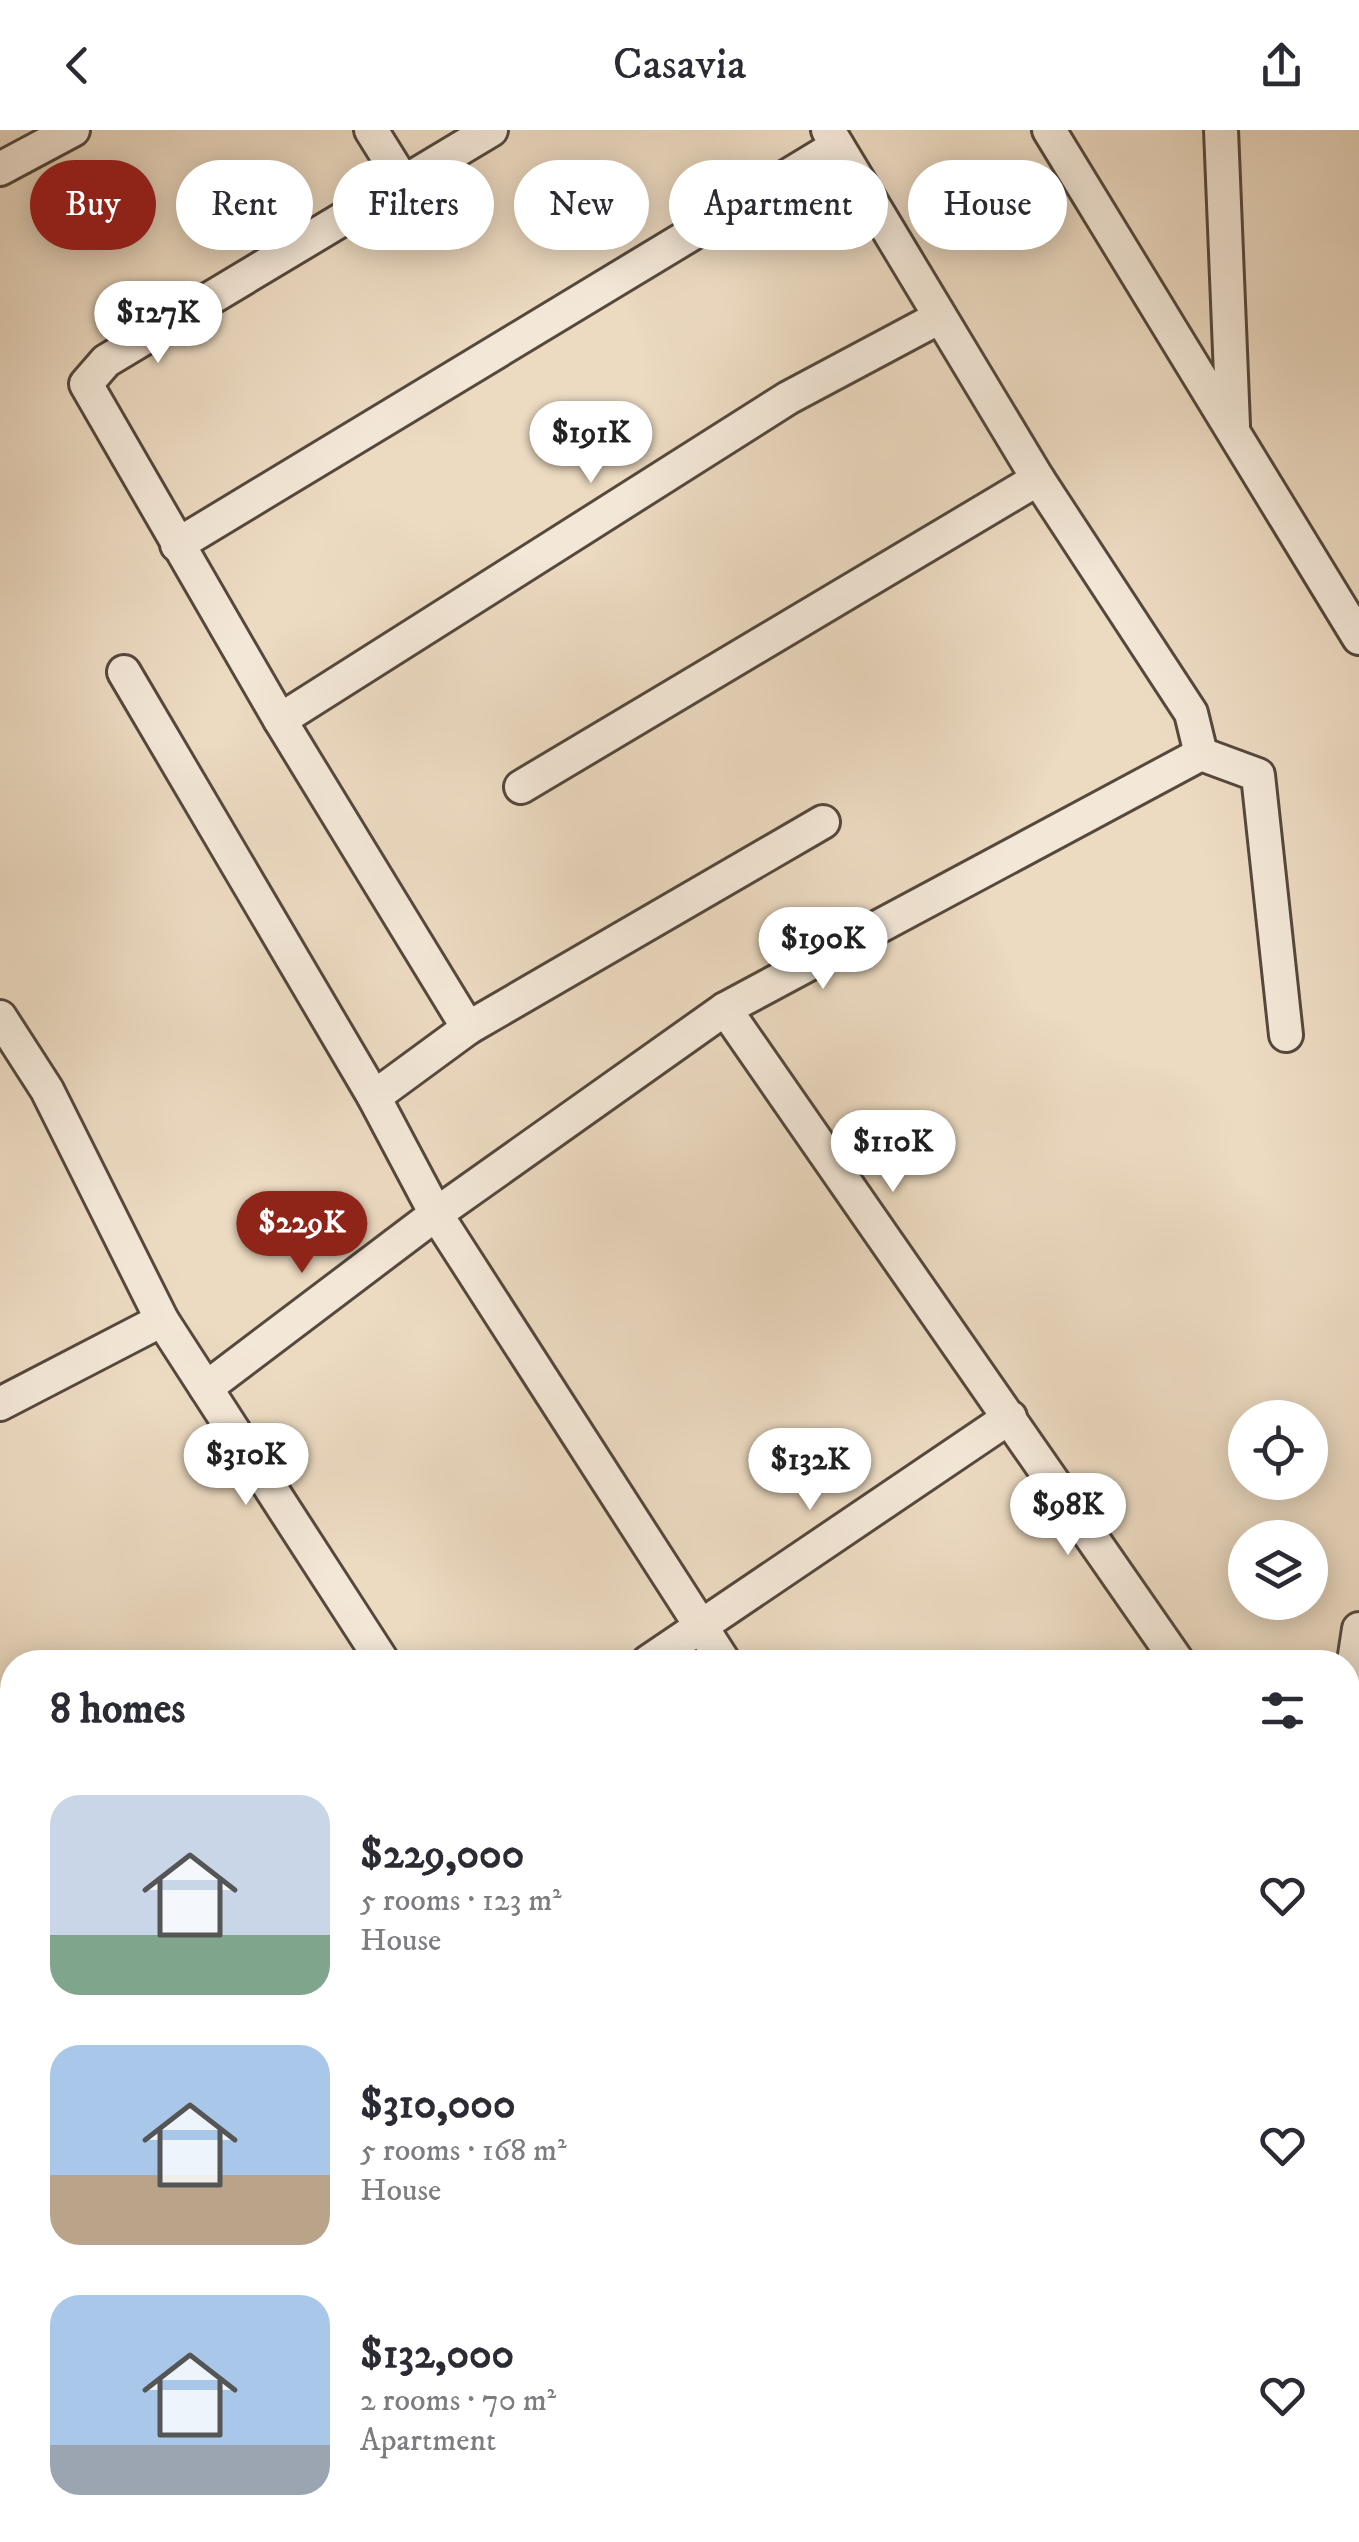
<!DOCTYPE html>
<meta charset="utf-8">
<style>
:root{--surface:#fff;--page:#f7f7f7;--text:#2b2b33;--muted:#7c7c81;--accent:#8f2418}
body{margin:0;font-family:"IM FELL DW Pica",serif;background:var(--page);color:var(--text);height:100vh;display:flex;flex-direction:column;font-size:38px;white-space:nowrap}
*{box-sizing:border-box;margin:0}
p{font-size:32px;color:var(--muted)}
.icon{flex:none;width:55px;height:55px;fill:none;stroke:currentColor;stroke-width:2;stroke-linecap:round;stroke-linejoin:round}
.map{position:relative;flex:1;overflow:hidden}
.sheet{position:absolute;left:0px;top:1520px;width:1360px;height:892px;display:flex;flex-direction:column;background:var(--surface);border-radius:40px 40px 0 0;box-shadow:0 5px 25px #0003}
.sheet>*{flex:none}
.hud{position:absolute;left:30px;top:30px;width:1300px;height:90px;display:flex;gap:20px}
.controls{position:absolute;left:1228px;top:1270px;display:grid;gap:20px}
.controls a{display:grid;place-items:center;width:100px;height:100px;border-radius:50%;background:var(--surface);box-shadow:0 5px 25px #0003;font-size:50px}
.price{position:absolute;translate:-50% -85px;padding:0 22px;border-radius:35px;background:#fff;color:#222;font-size:32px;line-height:65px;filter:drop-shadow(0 2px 5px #0008)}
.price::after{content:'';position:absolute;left:50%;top:60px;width:30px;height:22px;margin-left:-15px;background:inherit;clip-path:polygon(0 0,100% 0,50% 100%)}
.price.selected{background:var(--accent);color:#fff}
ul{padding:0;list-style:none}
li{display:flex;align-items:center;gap:30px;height:250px;padding:0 50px}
li span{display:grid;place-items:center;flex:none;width:280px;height:200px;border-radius:30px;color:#555}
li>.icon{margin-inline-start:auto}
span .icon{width:120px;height:120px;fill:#fffc;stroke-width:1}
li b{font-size:42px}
h2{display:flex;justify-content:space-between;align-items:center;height:120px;padding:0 50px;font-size:42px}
.pill{padding:0 35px;border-radius:45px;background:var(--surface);box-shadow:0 5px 25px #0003;font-size:35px;line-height:90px}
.pill.selected{background:var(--accent);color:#fff}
header{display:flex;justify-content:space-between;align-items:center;height:130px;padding:0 50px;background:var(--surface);font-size:45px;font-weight:600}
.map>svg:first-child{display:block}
</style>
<header><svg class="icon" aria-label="back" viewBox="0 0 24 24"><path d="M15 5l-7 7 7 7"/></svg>Casavia<svg class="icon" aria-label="share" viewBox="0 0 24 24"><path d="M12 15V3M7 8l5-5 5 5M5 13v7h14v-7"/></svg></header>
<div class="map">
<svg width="1359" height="2412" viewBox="0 0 1359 2412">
<rect width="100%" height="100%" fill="#ecdac1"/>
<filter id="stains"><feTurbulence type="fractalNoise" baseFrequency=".002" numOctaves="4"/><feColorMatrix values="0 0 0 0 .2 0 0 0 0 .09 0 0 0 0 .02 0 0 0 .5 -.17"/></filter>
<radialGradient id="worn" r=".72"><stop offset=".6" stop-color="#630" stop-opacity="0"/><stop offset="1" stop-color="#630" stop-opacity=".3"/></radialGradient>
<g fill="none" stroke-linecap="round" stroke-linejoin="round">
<defs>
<g id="minor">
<path d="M371 0 404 53"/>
<path d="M828 0 1038 349 1191 583 1201 624"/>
<path d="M1049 0 1359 508"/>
<path d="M1221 0 1233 295"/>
<path d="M0 39 73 0"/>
<path d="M177 415 837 16"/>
<path d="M124 542 374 967 436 1084 724 1532"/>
<path d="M280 590 788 268 940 187"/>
<path d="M521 657 1038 349"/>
<path d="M725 879 1178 1532"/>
<path d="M0 887 47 960 162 1190 383 1532"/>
<path d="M468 898 280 590 86 254 106 231 491 0"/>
<path d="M374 967 468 898 823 692"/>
<path d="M206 1258 436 1084 725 879 1201 624 1258 645 1286 905"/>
<path d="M0 1274 162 1190"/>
<path d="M648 1532 1010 1287"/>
<path d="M1348 1571 1359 1499"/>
<path d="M1348 1676 1359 1683"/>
<path d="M0 1955 12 1947"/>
<path d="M0 2020 12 2040"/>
<path d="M0 2227 12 2220"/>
<path d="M1348 2235 1359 2228"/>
<path d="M221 2400 227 2412"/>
<path d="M943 2400 950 2412"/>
<path d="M1312 2400 1320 2412"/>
<path d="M373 2412 393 2400"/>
<path d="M1158 2412 1183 2400"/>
</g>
</defs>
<use href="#minor" stroke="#55483d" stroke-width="38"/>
<use href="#minor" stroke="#f3e7d7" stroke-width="32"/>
</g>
<rect width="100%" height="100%" filter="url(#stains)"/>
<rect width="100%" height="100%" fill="url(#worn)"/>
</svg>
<div class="controls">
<a><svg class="icon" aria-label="locate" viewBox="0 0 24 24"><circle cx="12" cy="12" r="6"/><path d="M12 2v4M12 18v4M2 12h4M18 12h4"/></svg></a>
<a><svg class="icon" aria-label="layers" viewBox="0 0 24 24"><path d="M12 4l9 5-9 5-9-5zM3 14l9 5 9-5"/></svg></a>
</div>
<b class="price" style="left:158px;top:236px">$127K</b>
<b class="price" style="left:591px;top:356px">$191K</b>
<b class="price" style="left:823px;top:862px">$190K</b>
<b class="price" style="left:893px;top:1065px">$110K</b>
<b class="price selected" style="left:302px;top:1146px">$229K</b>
<b class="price" style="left:246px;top:1378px">$310K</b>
<b class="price" style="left:810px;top:1383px">$132K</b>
<b class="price" style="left:1068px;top:1428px">$98K</b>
<div class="hud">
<a class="pill selected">Buy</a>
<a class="pill">Rent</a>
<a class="pill">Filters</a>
<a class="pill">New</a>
<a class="pill">Apartment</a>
<a class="pill">House</a>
</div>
<section class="sheet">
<h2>8 homes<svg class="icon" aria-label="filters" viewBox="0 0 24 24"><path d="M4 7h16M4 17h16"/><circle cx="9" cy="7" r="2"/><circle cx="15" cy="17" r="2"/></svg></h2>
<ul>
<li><span style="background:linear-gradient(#c9d6e8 70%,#7fa58c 0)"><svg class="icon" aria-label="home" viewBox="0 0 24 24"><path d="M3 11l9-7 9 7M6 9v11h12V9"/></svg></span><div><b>$229,000</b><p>5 rooms · 123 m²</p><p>House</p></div><svg class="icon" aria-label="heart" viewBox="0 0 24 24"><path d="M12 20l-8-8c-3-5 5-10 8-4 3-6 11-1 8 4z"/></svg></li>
<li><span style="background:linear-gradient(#a9c7e8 65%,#b9a48a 0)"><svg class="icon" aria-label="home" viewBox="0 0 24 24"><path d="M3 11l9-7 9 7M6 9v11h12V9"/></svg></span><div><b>$310,000</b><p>5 rooms · 168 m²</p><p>House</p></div><svg class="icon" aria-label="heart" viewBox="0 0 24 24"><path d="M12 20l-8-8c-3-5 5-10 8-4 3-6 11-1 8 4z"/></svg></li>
<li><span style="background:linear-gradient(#a9c7e8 75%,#9aa5b1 0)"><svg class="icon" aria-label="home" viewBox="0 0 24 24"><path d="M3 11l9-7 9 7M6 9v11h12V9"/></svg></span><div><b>$132,000</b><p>2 rooms · 70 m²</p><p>Apartment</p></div><svg class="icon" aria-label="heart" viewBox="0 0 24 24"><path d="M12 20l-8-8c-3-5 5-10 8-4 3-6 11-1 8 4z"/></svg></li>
</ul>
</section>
</div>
